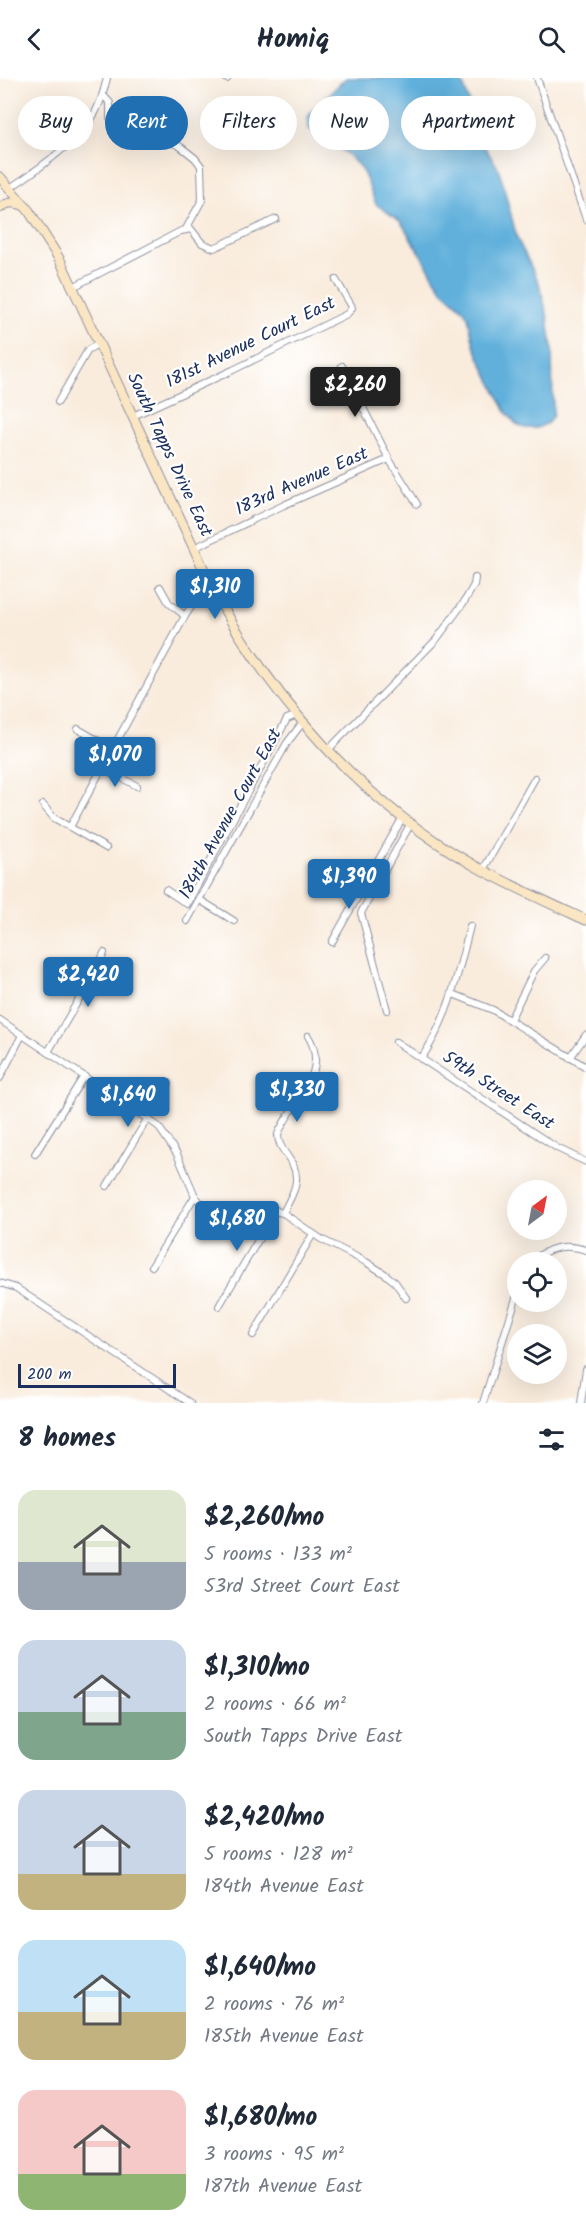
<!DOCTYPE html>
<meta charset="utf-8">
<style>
:root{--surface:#fff;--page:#f2f2f3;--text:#1f2937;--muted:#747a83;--accent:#1f6fb2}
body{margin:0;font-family:Kalam,sans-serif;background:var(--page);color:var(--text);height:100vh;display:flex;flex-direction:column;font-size:22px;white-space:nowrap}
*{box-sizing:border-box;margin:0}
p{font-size:20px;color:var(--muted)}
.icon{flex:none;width:33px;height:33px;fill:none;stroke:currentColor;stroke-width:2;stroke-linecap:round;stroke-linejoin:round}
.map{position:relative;height:1325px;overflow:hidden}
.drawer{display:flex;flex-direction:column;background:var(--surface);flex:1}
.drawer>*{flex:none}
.guide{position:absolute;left:18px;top:18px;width:550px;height:54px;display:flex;gap:12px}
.needle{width:39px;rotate:32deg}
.fabs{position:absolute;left:507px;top:1102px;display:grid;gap:12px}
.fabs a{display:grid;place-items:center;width:60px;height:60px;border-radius:50%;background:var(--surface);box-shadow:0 6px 24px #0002;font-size:30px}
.scale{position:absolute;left:18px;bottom:15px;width:158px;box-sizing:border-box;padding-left:6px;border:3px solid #1b2f5e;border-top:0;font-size:16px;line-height:21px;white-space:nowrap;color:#1b2f5e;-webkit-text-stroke:4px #fff;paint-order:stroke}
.price{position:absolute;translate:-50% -51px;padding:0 14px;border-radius:6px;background:var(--accent);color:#fff;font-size:20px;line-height:39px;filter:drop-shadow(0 2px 3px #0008)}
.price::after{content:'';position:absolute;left:50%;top:36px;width:18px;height:14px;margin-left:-9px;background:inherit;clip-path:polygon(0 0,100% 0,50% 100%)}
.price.active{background:#222;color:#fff}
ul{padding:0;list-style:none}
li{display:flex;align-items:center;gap:18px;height:150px;padding:0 18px}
li span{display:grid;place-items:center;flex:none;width:168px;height:120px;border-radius:18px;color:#555}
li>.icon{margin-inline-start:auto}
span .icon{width:72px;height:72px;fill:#fffc;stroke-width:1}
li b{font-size:26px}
h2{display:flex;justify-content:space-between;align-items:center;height:72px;padding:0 18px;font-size:26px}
.tag{padding:0 21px;border-radius:27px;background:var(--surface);box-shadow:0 6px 24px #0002;font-size:21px;line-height:54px}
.tag.active{background:var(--accent);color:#fff}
header{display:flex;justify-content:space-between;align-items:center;height:78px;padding:0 18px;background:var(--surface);font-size:27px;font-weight:600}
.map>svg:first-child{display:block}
</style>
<header><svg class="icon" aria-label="back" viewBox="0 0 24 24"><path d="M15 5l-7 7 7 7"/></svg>Homiq<svg class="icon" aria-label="search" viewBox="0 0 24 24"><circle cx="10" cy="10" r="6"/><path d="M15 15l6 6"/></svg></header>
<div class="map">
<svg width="586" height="1325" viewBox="0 0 586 1325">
<rect width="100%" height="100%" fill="#fff"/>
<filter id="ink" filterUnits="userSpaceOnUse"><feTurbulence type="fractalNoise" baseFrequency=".0167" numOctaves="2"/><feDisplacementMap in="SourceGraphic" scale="12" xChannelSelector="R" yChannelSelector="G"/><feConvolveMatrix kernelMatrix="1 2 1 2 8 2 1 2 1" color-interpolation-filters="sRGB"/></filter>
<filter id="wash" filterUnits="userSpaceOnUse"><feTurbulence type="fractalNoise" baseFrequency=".008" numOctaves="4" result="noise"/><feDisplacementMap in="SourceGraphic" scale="24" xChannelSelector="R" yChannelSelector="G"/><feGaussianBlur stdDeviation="1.35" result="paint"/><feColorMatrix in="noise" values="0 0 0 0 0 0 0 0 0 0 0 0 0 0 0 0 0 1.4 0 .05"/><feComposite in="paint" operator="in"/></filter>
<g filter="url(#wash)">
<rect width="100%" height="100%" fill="#f9ecdd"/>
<path fill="#60b0db" stroke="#3e709c" stroke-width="1.5" d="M346 0H461L484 68 499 91 517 160 539 205 548 240 552 270 553 337 548 345 537 350H525L516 346 506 334 480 281 474 267 468 239 463 231 442 212 401 144 376 126 364 96 359 88 347 76 309 51 307 41 311 34Z"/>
</g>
<g filter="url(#ink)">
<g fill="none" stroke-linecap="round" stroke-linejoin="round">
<defs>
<g id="street">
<path d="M226 0 227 1"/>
<path d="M537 0 586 141"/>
<path d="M103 17 110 25V40L126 54 136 59 153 54 181 69 195 80 201 88 202 122 186 151"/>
<path d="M10 110C34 94 77 64 92 40 100 28 104 13 107 0"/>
<path d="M73 209 181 153 191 151 202 165 214 170 276 141"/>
<path d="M342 288 389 381 417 426"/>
<path d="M58 324 88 272 99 265"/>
<path d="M133 338 233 292 347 236 352 230 351 227 336 202"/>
<path d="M194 470 284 427 389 381"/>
<path d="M160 509 169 525 185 538"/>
<path d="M78 651 113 671"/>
<path d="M328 672 436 562 464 524 474 507 475 500"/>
<path d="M103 690 137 708"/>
<path d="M43 727 54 740 106 770"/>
<path d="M70 749 185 538 198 518 212 509"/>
<path d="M483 792 535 700"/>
<path d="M166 812 187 826 287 641 297 637"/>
<path d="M200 822 234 843"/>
<path d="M187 843 287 665 303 644"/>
<path d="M332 864 403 739"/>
<path d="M453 916 493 932 586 989"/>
<path d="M387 932 361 835 411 745"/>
<path d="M0 942 158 1048 177 1076 195 1118 207 1132 221 1137 261 1130 283 1135 321 1161 366 1184 385 1196 395 1204 406 1220"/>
<path d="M510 942 534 893 545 880"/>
<path d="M396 964 557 1070 586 1084"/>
<path d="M48 974 98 889 104 875"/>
<path d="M570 980 586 957"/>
<path d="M421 981C449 940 458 895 470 848"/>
<path d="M0 1000 22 957"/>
<path d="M35 1076 84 998"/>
<path d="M107 1108 169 1005"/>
<path d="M283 1135C288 1124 297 1111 296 1099 296 1082 277 1072 278 1056 292 1023 331 995 308 958"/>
<path d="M531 1185C546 1169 566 1165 586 1172"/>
<path d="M152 1188 195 1118"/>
<path d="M0 1205 16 1210 190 1325"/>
<path d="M219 1228 276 1132"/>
<path d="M253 1257 313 1156"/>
<path d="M483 1325 518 1214"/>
<path d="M581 1325 586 1291"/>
</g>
<g id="secondary">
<path d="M0 99 29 133 60 182 212 509C272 623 362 724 475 788 511 808 549 825 586 842"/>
<path d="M0 130C9 123 14 124 25 128"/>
</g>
</defs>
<use href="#street" stroke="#8a8e9e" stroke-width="8"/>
<use href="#secondary" stroke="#8a8e9e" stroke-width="11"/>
<use href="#street" stroke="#fff" stroke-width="6"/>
<use href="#secondary" stroke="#fbe6c4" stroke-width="9"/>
</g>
</g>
<g text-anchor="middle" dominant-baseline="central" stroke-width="4.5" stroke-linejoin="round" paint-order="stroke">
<g font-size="18" fill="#1b2f5e" stroke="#fff">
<text transform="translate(251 265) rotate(-26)">181st Avenue Court East</text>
<text transform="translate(169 377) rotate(65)">South Tapps Drive East</text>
<text transform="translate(302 404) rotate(-24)">183rd Avenue East</text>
<text transform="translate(231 736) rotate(-61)">184th Avenue Court East</text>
<text transform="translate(498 1013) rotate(33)">59th Street East</text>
</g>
</g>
</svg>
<div class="fabs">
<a><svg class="needle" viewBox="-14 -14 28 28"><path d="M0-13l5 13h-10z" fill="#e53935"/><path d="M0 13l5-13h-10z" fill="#747a83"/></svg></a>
<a><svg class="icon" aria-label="locate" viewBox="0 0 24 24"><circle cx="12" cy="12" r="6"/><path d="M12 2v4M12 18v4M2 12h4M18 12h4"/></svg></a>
<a><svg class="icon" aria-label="layers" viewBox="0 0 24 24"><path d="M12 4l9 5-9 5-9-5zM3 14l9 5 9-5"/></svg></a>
</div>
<div class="scale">200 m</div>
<b class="price active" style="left:355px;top:340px">$2,260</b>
<b class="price" style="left:215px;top:542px">$1,310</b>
<b class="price" style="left:115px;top:710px">$1,070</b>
<b class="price" style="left:349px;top:832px">$1,390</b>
<b class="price" style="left:88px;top:930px">$2,420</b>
<b class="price" style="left:297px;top:1045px">$1,330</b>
<b class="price" style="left:128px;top:1050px">$1,640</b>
<b class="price" style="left:237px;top:1174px">$1,680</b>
<div class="guide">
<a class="tag">Buy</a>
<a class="tag active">Rent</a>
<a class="tag">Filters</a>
<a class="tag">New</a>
<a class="tag">Apartment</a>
</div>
</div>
<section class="drawer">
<h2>8 homes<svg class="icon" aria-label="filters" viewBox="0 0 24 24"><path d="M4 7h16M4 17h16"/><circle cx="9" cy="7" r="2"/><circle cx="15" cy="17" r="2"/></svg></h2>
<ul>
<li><span style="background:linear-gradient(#dfe7d0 60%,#9aa5b1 0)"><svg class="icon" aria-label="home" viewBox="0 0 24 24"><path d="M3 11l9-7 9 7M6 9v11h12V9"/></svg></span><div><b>$2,260/mo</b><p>5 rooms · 133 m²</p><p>53rd Street Court East</p></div></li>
<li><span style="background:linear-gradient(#c9d6e8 60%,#7fa58c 0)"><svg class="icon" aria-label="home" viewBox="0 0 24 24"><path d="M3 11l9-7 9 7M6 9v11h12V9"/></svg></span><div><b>$1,310/mo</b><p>2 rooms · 66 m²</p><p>South Tapps Drive East</p></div></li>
<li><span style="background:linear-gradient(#c9d6e8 70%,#c2b280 0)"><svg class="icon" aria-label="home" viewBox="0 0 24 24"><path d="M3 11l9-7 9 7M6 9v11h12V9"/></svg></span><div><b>$2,420/mo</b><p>5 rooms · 128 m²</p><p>184th Avenue East</p></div></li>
<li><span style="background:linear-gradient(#bfe0f5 60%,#c2b280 0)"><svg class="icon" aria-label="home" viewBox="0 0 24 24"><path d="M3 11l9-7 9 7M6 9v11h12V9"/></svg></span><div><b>$1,640/mo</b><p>2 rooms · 76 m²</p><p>185th Avenue East</p></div></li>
<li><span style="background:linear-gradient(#f6c9c9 70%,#8fb573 0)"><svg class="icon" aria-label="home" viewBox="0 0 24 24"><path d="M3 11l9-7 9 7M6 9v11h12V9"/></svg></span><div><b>$1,680/mo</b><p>3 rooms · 95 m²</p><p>187th Avenue East</p></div></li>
</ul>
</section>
